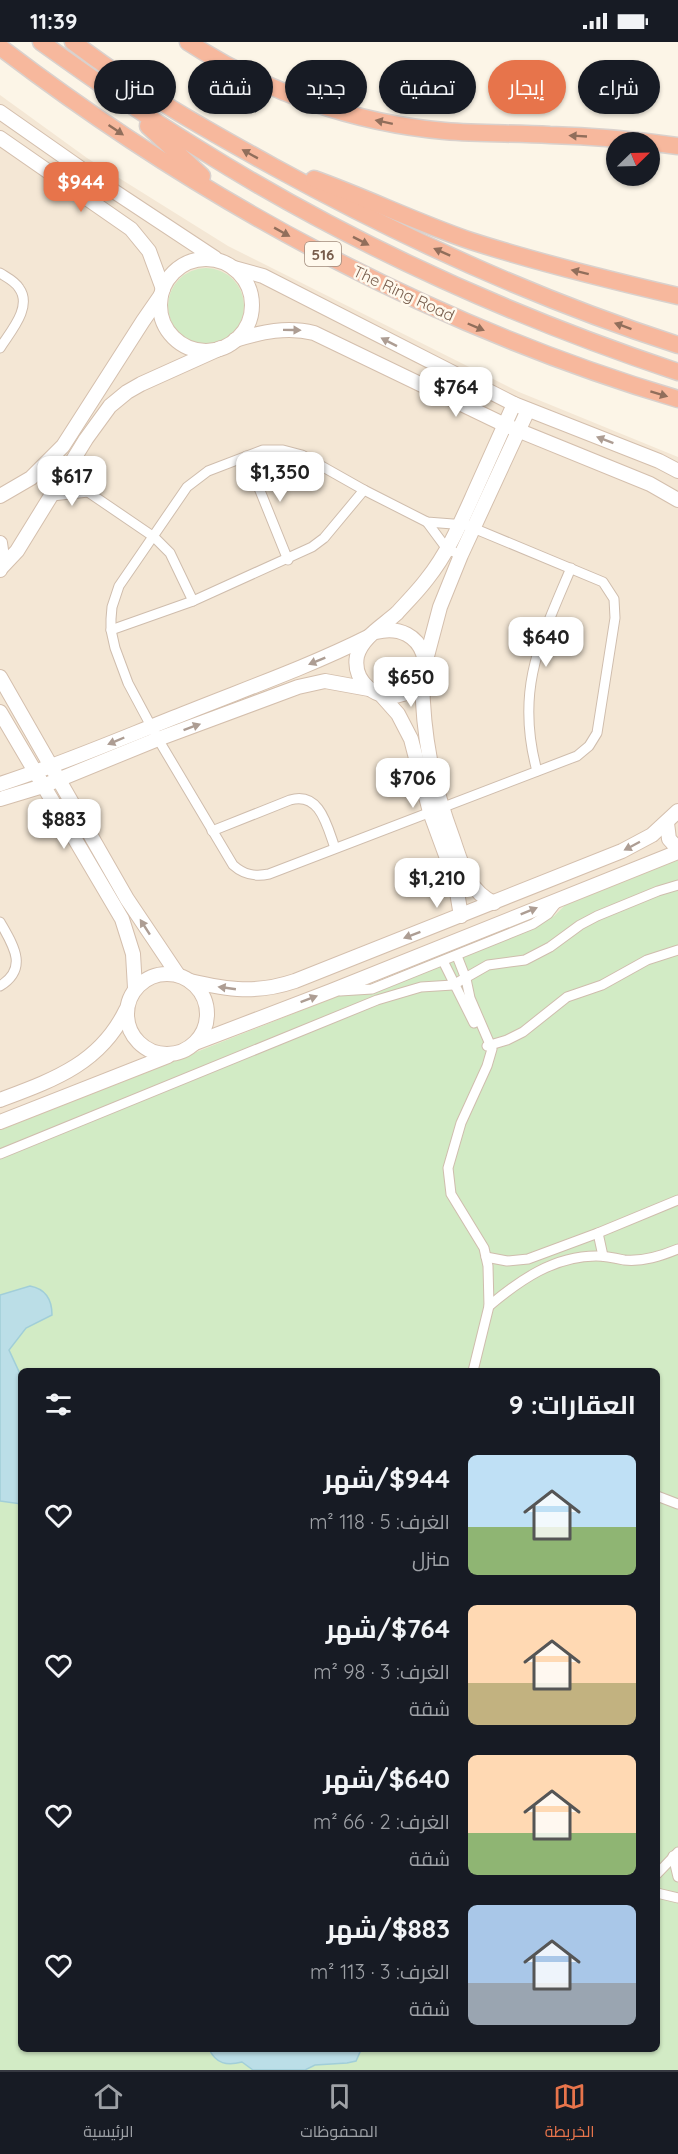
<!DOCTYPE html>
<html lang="ar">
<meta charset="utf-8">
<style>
:root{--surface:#171b24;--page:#242831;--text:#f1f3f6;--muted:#9ea1a6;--line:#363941;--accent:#e7744b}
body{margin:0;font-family:Quicksand,Cairo,sans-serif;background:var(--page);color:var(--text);direction:rtl;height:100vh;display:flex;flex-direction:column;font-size:22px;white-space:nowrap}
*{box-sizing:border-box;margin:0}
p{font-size:20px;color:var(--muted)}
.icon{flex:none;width:33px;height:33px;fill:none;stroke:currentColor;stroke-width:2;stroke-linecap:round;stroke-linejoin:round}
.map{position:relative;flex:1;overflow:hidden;direction:ltr}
.side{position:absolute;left:18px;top:1326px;width:642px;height:684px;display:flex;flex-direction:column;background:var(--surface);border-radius:9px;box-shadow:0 2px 4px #0004;direction:rtl}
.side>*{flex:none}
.top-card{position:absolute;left:18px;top:18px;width:642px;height:54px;direction:rtl;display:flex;gap:12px}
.needle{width:39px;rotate:67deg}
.fabs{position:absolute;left:606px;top:90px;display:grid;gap:12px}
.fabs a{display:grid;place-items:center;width:54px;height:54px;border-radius:50%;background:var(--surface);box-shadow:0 2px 4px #0004;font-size:30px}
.price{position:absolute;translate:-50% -51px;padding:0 14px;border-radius:12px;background:#fff;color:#222;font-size:20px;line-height:39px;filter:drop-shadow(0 2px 3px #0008)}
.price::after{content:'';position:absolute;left:50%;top:36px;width:18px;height:14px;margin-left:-9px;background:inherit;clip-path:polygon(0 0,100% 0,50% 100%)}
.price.active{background:var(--accent);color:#fff}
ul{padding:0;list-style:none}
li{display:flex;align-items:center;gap:18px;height:150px;padding:0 24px}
li span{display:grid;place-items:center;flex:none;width:168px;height:120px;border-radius:9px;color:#555}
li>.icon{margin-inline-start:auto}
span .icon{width:72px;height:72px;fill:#fffc;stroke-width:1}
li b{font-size:26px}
h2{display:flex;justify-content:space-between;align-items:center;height:72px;padding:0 24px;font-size:26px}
.chip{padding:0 21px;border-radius:27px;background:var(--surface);box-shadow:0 2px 4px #0004;font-size:21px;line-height:54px}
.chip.active{background:var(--accent);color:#fff}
.status{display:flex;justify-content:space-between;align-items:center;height:42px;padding:0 30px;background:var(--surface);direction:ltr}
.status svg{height:16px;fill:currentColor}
.menu{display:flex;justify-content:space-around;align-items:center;height:84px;border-top:2px solid var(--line);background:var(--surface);font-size:16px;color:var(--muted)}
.menu a{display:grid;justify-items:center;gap:3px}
.menu .active{color:var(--accent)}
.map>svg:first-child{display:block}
</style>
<div class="status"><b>11:39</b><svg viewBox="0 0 49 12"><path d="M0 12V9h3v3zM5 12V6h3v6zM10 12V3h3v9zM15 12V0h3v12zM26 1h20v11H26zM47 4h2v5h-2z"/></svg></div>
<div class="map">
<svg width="678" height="2028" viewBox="0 0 678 2028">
<rect width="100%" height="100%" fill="#fcf5e7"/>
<path fill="#f4e7d5" d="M0 53 87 116 228 204 519 350 678 415V817L565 863 554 874 358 952 340 953 0 1088Z"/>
<g fill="#d2ebc5" fill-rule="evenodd">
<circle cx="206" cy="264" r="38"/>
<path d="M678 817V2028H0V1088L340 953 358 952 554 874 565 863ZM21 1329H657V2007H21Z"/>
</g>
<g fill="#bbdee7" stroke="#a1ced8" stroke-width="1.5">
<path d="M30 1244C46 1247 52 1257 52 1273L26 1286 9 1308 21 1334V1462L0 1459V1253Z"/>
<path d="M209 2007H358L360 2010 356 2019 347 2021 315 2023 305 2028H253L242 2020C227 2024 216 2022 209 2007Z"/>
</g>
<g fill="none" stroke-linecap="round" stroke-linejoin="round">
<defs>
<g id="street">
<path d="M0 231C6 235 15 239 19 246 33 265 10 290 0 306"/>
<path d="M263 408H283L302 413 364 448 427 480 466 483 603 540 614 557 615 576 597 691 589 704 577 714 269 832C255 835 244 833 233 823L158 697 128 641 115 606 111 588V577L112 565 119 544 187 445 208 429Z"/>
<path d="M246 414 288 518"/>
<path d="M73 418 80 436 88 450 154 495 170 511 193 559"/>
<path d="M52 454 88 450"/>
<path d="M427 480 447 507 461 513"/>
<path d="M111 588 193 559 312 505 324 496 364 448"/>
<path d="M537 729C515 648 540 599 571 526"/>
<path d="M212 789 290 758C320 749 327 784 335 806"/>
<path d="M0 880C13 903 29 926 0 944"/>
<path d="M457 914 466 937 470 956 492 1007 487 1024 461 1081 448 1126 451 1152 484 1206 488 1224 489 1264 473 1329"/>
<path d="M443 919 474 981"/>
<path d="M340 949 372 947 533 882 548 872 558 859"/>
<path d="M487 1004 507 998 523 990 567 955 602 943 647 918 678 908"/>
<path d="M0 1112 377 958 421 945 453 943 488 923 525 918 550 905 580 883 597 874 658 849 678 843"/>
<path d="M598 1191 603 1214"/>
<path d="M486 1215 507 1219 528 1217 598 1191 678 1158"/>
<path d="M489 1264C520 1238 554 1214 596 1214 606 1214 615 1216 624 1218 643 1220 661 1214 678 1207"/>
<path d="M657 1454 678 1462"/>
<path d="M673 1814 678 1835"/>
<path d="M657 1832 678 1810"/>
<path d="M657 1851 678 1856"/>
</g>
<g id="secondary">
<path d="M0 70 100 140 215 216"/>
<path d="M0 96 131 187 149 209 163 247"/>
<circle cx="206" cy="263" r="46"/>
<path d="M234 226 263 234 514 362 659 419 678 429"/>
<path d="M235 298C262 290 287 284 314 291L505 383 650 442 678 458"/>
<path d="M0 454 31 436 63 404 143 279 161 253"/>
<path d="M0 501 2 515 0 528"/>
<path d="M0 527 17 509 86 397 110 364 127 350 141 342 221 306"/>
<path d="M376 590C426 577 442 639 403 652 378 661 352 640 357 614 362 595 384 583 397 571 407 560 418 549 427 537 448 511 461 480 475 449 488 420 501 391 514 362"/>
<path d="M426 618 440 565 461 513 528 368"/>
<path d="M0 635 127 857 178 933"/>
<path d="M422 635C423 696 432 740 453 797 462 823 468 849 494 861"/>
<path d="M382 654 398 672 411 697 430 770 455 838 461 874"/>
<path d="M0 670 122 877 133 912 135 946"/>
<path d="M0 742C62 722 122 696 183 672 245 647 308 625 368 595"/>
<path d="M0 757 43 744 158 697 298 645 325 639 369 647"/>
<path d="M667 781 669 797 678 807"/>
<circle cx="167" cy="972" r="40"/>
<path d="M190 939C229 948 256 952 295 939L622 809 652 793 678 769"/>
<path d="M195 1001 331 949 678 810"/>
<path d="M0 1058C53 1038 100 1022 126 968"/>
<path d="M0 1080 168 1014"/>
</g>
<g id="highway">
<path d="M41 0C93 37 145 74 199 107 349 201 510 274 678 330"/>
<path d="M73 0C136 48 205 87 274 125 403 196 538 258 678 303"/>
<path d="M188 0C265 50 354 81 445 89 480 92 515 91 550 93 593 94 636 98 678 104"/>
<path d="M0 5C203 160 433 284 678 357"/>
<path d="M148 84 202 134"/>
<path d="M314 137C367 156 418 181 471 199 539 221 609 238 678 254"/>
</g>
</defs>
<use href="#street" stroke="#cfbdad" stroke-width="11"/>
<use href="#secondary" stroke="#d4bfad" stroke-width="16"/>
<use href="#highway" stroke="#d9d1cd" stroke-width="19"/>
<use href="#street" stroke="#fff" stroke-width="9"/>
<use href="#secondary" stroke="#fff" stroke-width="14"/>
<use href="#highway" stroke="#f7b89d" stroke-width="16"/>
</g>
<defs><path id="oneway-solid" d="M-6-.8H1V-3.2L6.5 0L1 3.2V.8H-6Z" transform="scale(1.5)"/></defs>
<g fill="#916e5b">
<use href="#oneway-solid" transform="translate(384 80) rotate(-168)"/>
<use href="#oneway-solid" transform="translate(116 88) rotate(34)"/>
<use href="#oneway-solid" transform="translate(578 94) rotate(-177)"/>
<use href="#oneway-solid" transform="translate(250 112) rotate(-151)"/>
<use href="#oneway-solid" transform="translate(282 190) rotate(29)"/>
<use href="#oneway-solid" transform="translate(361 199) rotate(27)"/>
<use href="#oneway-solid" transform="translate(442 210) rotate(-156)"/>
<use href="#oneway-solid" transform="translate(580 230) rotate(-166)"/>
<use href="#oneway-solid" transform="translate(623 284) rotate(-160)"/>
<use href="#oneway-solid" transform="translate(476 285) rotate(23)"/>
<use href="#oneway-solid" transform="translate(659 352) rotate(17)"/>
</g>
<g fill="#ad9d93">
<use href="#oneway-solid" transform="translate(292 288) rotate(1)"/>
<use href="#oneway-solid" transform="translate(389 300) rotate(-153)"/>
<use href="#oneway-solid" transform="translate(605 398) rotate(-159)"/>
<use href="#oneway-solid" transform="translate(317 619) rotate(158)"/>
<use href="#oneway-solid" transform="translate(192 685) rotate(-20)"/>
<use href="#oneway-solid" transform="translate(116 699) rotate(157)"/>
<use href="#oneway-solid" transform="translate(632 804) rotate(152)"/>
<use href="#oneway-solid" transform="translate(529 869) rotate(-22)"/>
<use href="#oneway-solid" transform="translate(145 885) rotate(-123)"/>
<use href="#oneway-solid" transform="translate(412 893) rotate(159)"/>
<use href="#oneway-solid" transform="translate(227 946) rotate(-172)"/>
<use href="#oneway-solid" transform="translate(309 957) rotate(-21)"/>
</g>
<g text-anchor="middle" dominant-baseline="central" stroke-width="5" stroke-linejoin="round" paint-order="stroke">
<rect fill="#fff9ed" stroke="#a08b7c" stroke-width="1.5" x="305" y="200" width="36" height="24" rx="4.5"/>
<g font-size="15" font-weight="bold" fill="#775c4b">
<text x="323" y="212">516</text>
</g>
<g font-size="16" fill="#775c4b" stroke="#fff9ed">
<text transform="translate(404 251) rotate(25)">The Ring Road</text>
</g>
</g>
</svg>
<div class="fabs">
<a><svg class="needle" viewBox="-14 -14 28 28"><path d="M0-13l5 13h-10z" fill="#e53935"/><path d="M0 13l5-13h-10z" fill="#9ea1a6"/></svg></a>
</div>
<b class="price active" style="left:81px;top:171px">$944</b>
<b class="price" style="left:456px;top:376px">$764</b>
<b class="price" style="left:280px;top:461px">$1,350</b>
<b class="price" style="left:72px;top:465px">$617</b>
<b class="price" style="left:546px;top:626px">$640</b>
<b class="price" style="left:411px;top:666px">$650</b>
<b class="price" style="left:413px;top:767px">$706</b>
<b class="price" style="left:64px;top:808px">$883</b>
<b class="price" style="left:437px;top:867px">$1,210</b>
<div class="top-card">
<a class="chip">شراء</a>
<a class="chip active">إيجار</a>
<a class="chip">تصفية</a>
<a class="chip">جديد</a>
<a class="chip">شقة</a>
<a class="chip">منزل</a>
</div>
<section class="side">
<h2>العقارات: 9<svg class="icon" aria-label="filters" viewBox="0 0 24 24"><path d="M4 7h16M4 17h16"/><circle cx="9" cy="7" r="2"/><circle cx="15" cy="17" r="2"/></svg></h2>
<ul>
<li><span style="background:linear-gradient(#bfe0f5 60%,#8fb573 0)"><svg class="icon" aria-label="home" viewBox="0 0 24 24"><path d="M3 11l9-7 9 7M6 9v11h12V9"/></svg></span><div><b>$944/شهر</b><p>الغرف: 5 · 118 m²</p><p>منزل</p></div><svg class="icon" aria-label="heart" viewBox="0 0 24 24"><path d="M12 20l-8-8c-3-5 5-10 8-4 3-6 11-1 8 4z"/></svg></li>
<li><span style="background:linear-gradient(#ffd9b3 65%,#c2b280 0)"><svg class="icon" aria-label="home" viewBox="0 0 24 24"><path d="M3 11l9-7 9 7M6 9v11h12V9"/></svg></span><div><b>$764/شهر</b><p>الغرف: 3 · 98 m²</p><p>شقة</p></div><svg class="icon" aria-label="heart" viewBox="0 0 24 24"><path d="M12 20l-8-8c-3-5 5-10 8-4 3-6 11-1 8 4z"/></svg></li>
<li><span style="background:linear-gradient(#ffd9b3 65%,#8fb573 0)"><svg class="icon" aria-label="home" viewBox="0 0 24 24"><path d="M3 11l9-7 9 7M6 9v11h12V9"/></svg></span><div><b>$640/شهر</b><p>الغرف: 2 · 66 m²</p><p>شقة</p></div><svg class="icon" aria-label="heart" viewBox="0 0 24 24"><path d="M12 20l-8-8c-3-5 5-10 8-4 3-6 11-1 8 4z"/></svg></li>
<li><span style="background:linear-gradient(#a9c7e8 65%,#9aa5b1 0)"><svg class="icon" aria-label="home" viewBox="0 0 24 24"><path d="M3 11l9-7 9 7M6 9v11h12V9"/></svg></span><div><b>$883/شهر</b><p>الغرف: 3 · 113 m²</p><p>شقة</p></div><svg class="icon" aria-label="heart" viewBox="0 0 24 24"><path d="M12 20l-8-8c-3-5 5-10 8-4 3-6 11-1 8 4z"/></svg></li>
</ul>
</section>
</div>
<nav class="menu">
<a class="active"><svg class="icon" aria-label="map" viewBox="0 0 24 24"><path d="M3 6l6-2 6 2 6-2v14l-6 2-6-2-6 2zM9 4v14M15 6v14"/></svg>الخريطة</a>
<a><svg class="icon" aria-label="saved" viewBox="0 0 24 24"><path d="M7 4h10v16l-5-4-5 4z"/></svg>المحفوظات</a>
<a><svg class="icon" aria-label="home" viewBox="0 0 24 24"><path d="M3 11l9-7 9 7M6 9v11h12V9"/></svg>الرئيسية</a>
</nav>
